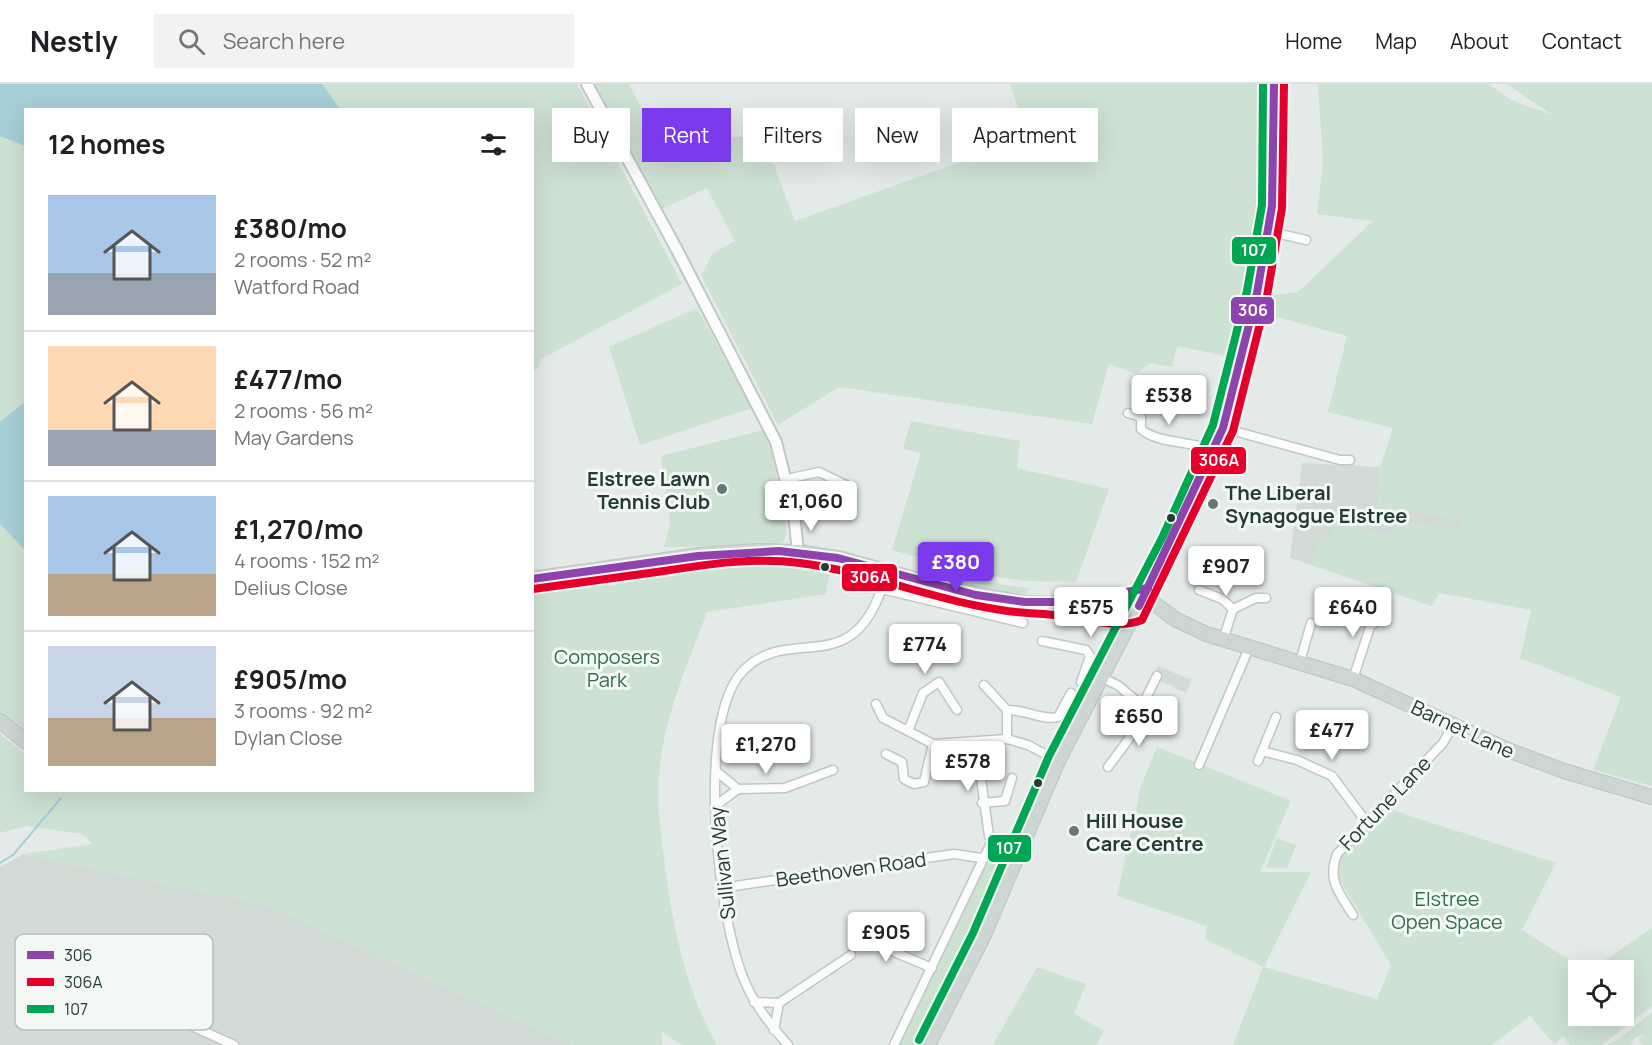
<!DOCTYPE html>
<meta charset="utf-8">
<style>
:root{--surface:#fff;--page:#f2f2f2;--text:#202124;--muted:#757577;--line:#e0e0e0;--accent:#7c3aed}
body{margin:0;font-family:Manrope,sans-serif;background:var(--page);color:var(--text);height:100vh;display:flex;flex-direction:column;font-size:22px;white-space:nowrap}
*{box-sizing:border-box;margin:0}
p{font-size:20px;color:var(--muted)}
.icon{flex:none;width:33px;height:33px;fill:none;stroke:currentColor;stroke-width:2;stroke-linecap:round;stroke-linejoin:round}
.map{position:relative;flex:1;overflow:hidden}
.sheet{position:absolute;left:24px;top:24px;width:510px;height:684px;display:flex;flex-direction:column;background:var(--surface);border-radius:0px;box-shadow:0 6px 24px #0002}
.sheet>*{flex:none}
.banner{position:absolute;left:552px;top:24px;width:570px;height:54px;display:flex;gap:12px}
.buttons{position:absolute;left:1568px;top:876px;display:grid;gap:12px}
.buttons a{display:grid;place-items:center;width:66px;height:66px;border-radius:0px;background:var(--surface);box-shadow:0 6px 24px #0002;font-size:30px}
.price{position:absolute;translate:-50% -51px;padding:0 14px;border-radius:6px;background:#fff;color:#222;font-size:20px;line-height:39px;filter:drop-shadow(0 2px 3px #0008)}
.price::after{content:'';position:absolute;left:50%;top:36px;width:18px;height:14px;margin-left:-9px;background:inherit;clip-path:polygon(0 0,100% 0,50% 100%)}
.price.active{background:var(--accent);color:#fff}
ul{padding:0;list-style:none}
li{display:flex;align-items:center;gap:18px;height:150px;padding:0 24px}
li+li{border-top:2px solid var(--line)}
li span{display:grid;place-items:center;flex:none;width:168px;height:120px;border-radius:0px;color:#555}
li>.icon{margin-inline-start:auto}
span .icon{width:72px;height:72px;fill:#fffc;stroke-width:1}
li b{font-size:26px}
h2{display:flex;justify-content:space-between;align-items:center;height:72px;padding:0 24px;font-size:26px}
.tag{padding:0 21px;border-radius:0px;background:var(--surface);box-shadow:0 6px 24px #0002;font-size:21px;line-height:54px}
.tag.active{background:var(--accent);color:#fff}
header{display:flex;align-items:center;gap:36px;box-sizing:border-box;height:84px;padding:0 30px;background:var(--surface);border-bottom:2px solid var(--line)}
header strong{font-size:28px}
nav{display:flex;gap:33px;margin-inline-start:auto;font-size:21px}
.search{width:420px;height:54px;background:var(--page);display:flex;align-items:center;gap:15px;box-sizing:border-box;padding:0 21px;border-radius:0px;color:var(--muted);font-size:22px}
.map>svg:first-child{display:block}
</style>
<header>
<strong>Nestly</strong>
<div class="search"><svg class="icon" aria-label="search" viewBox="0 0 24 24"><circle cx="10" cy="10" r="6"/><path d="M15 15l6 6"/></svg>Search here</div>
<nav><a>Home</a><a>Map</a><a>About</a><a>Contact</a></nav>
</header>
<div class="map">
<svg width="1652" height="961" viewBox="0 0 1652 961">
<rect width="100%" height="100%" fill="#e4eae7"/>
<g fill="#d3dbd7">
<path d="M1302 379 1380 383 1378 422 1461 434 1464 445 1432 522 1290 474Z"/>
<path d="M1158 582 1192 596 1186 609 1152 593Z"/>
<path d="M23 770 265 820 573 961H0V783Z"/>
</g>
<g fill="#cee2d4">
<path d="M0 0H577L682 200 541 275 538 284 533 287 532 26H26L25 654 0 631Z"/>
<path d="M595 0H629L644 29 658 76C696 91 715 34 766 60L795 137 1028 54 1010 0H1267C1270 92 1253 184 1236 274L1177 262 1172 283 1150 279 1136 290 1109 280 1092 340 839 303 778 341 701 191 713 169 735 157 707 104 662 125Z"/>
<path d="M1318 0H1488L1511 16 1552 31 1507 0H1652V702L1593 686 1621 613 1520 574 1531 526 1440 509 1432 522 1312 481 1319 453 1333 452 1335 433 1354 435 1355 445 1395 450 1398 437 1464 445 1461 434 1378 422 1380 383 1393 344 1328 328 1347 252 1270 231 1274 211 1298 208 1373 137 1317 130 1323 80Z"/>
<path d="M697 224 752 324 640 361 609 263Z"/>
<path d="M911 337 1020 357 1017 384 1109 405 1076 498 1024 497 971 488 892 466 921 369 903 365Z"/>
<path d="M763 346 772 368 787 449 783 458 768 462 664 463 670 439 661 372Z"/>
<path d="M776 474 831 482 826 510 707 528C689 577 666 628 660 681 656 711 660 743 664 773 672 838 684 903 717 961H682L662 948V961H573L265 820 23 770 93 760 82 750 26 742 0 749V650L25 669 26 706H532L533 502 608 490 611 502 658 488Z"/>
<path d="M920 489 1029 504 1023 515 939 498Z"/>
<path d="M1157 663 1291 717 1260 788H1311L1264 883 1377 915 1391 881 1338 793C1333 763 1369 742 1389 725L1556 779 1522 846 1586 886H1578V932H1623V886H1591L1652 844V922L1602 961H1570L1563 952 1554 960 1530 932 1492 961H1233L1263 883 1205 855 1207 842 1117 812 1141 702Z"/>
<path d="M1277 754 1296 761 1287 784H1266Z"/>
<path d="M1001 762 1009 764 915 961H896L993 763Z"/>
<path d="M1037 883 1086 900 1074 930 1104 947 1096 961H993Z"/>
<path d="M1652 928V961H1643L1639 956 1645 950 1634 954 1631 961H1606L1618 956Z"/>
</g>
<g fill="#a7cfd6">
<path d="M0 0H322L340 25 26 26 25 62 0 52Z"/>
<path d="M25 318V466L0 440V338Z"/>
</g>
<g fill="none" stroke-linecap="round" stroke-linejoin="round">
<path stroke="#a7cfd6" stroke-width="2" d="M0 779 13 771 61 714"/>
<defs>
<g id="minor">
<path d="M1267 147 1306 156"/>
<path d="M1128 329 1141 333V345C1155 359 1194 358 1215 366"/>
<path d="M1223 344 1340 376H1350"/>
<path d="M787 395 819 388 850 403"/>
<path d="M882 505 1023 539"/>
<path d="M1199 506 1222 515 1233 525"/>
<path d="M1223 556 1233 525 1256 514H1266"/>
<path d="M1042 557 1086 566 1090 572 1081 598 1093 606"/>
<path d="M1300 578 1311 539"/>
<path d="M1101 593 1119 602 1142 622C1144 639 1118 669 1108 683"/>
<path d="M1353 595 1370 543 1375 538 1380 523"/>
<path d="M984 601 1007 626V655"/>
<path d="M876 620 883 634 933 660 1007 655 1028 661 1058 677"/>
<path d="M1142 622 1157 592"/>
<path d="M1007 626C1024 625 1043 637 1058 633L1071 609"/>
<path d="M908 647 923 609 939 598 957 626"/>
<path d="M976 659 989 752"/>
<path d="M1262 667 1297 676 1332 692 1367 739"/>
<path d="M886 670 902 678 904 695 914 700 924 698 933 660"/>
<path d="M1258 677 1276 633"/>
<path d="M1199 681 1249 564"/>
<path d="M716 687 738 705"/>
<path d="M982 719 1005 717 1012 694"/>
<path d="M715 722 738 705 785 704 833 686"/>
<path d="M721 804 954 770 981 774"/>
<path d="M1353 831C1339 808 1327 797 1337 770L1443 659 1452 643"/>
<path d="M880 841 882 854 887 865 932 884"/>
<path d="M123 911 86 909 80 899C82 889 88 884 98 886L123 911 234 961"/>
<path d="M754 918 779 919 851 871"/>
<path d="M774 946 779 919"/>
<path d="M788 961C771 942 755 922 745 898 718 837 695 639 742 588 789 537 853 601 884 497"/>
<path d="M894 961 991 759 1000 756 1020 762"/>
</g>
<path id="tertiary" d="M587 0 676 164 776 358 794 430 798 468"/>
<g id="primary">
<path d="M532 495 700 471 758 467 798 468 842 475 950 505 1023 519 1067 520 1094 515 1142 517 1156 521 1175 535 1206 550 1353 595 1508 666 1564 687 1652 713"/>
<path d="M1069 521 1084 527H1142"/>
<path d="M0 637 26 658"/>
<path d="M928 961 983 853 1058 677 1172 457 1223 344 1257 209 1272 122 1274 0"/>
</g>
</defs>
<use href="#minor" stroke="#c1c7c4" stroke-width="11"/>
<use href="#tertiary" stroke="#c1c7c4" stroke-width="14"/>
<use href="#primary" stroke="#bdc6c2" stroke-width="16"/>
<use href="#minor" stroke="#fbfcfb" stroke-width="8"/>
<use href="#tertiary" stroke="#fbfcfb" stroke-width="10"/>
<use href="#primary" stroke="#ced6d3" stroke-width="14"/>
<defs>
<g id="bus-1">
<path d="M532 495 698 472 779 467 838 474 976 511 1025 518H1073L1148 504"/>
<path d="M1139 522 1223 344 1257 209 1272 122 1274 0"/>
</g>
<path id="bus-2" d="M533 505C577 499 620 493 664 487 708 480 755 473 800 479 882 490 960 528 1044 530 1071 531 1116 547 1142 536L1233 347 1267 212 1282 124 1284 0"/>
<path id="bus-3" d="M919 956 973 849 1049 672 1163 452 1213 341 1247 207 1262 121 1263 0"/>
</defs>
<use href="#bus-1" stroke="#f3f8f5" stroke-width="12"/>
<use href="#bus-2" stroke="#f3f8f5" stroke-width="12"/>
<use href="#bus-3" stroke="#f3f8f5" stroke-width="12"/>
<use href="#bus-1" stroke="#8e44ad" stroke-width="8"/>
<use href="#bus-2" stroke="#e4002b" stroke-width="8"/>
<use href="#bus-3" stroke="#00a651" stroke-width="8"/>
</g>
<g fill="#677973" stroke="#f3f8f5" stroke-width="2">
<circle cx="722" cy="405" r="6"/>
<circle cx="1213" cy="420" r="6"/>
<circle cx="1074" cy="747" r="6"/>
</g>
<g fill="#233c35" stroke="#f3f8f5" stroke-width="2">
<circle cx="1171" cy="434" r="5"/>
<circle cx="825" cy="483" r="5"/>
<circle cx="1038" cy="699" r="5"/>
</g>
<g text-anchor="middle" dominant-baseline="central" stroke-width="6" stroke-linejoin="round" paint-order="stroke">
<g font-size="20" font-weight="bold" fill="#233c35" stroke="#f3f8f5" text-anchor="start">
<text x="710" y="394" text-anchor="end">Elstree Lawn<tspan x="710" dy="23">Tennis Club</tspan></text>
<text x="1225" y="408">The Liberal<tspan x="1225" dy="23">Synagogue Elstree</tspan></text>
<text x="1086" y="736">Hill House<tspan x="1086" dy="23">Care Centre</tspan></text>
</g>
<g font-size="20" fill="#307049" stroke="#f3f8f5">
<text x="607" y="572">Composers<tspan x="607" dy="23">Park</tspan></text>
<text x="1447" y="814">Elstree<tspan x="1447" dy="23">Open Space</tspan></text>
</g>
<g font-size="20" fill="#233c35" stroke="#f3f8f5">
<text transform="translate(1463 645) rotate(25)">Barnet Lane</text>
<text transform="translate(1385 719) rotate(-46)">Fortune Lane</text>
<text transform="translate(722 779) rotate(-96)">Sullivan Way</text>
<text transform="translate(851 785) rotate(-8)">Beethoven Road</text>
</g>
</g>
<rect x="15" y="850" width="198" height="96" rx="9" fill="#f3f8f5" stroke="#b5c0bb" stroke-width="1.5"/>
<rect x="27" y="867" width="27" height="8" fill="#8e44ad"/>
<rect x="27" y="894" width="27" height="8" fill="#e4002b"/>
<rect x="27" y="921" width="27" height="8" fill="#00a651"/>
<g font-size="16" fill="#233c35">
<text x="64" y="877">306</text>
<text x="64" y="904">306A</text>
<text x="64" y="931">107</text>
</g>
<g stroke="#f3f8f5" stroke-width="2">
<rect x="1231" y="152" width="46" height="29" rx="6" fill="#00a651"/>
<rect x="1230" y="212" width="45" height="29" rx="6" fill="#8e44ad"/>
<rect x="1190" y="362" width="57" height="29" rx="6" fill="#e4002b"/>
<rect x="841" y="479" width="57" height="29" rx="6" fill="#e4002b"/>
<rect x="987" y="750" width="45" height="29" rx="6" fill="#00a651"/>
</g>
<g font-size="16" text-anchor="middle" font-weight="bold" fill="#fff">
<text x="1254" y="172">107</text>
<text x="1253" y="232">306</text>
<text x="1219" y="382">306A</text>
<text x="870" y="499">306A</text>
<text x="1009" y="770">107</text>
</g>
</svg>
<div class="buttons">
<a><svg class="icon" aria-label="locate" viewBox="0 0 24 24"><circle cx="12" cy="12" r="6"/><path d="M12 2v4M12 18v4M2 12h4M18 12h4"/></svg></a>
</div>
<b class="price" style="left:1169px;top:342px">£538</b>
<b class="price" style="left:811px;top:448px">£1,060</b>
<b class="price active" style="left:956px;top:509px">£380</b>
<b class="price" style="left:1226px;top:513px">£907</b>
<b class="price" style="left:1091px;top:554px">£575</b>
<b class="price" style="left:1353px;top:554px">£640</b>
<b class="price" style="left:925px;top:591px">£774</b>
<b class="price" style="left:1139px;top:663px">£650</b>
<b class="price" style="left:1332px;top:677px">£477</b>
<b class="price" style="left:766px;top:691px">£1,270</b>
<b class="price" style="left:968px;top:708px">£578</b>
<b class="price" style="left:886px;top:879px">£905</b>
<div class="banner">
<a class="tag">Buy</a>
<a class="tag active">Rent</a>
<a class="tag">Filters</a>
<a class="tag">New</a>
<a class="tag">Apartment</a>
</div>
<section class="sheet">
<h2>12 homes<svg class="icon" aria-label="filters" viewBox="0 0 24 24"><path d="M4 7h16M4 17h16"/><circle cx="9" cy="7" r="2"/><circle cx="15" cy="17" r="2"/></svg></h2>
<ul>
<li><span style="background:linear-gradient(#a9c7e8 65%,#9aa5b1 0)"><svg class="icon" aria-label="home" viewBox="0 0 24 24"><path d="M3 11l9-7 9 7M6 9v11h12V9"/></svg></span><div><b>£380/mo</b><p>2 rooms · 52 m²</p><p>Watford Road</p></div></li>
<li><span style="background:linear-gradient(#ffd9b3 70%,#9aa5b1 0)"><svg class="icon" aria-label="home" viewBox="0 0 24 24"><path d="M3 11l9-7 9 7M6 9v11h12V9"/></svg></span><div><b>£477/mo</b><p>2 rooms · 56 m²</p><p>May Gardens</p></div></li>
<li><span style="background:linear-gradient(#a9c7e8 65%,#b9a48a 0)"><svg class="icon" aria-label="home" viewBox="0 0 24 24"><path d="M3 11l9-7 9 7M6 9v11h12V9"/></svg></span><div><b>£1,270/mo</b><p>4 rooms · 152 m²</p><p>Delius Close</p></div></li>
<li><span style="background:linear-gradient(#c9d6e8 60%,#b9a48a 0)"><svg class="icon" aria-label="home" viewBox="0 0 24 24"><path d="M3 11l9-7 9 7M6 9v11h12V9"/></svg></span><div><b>£905/mo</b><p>3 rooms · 92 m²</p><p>Dylan Close</p></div></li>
</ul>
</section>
</div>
